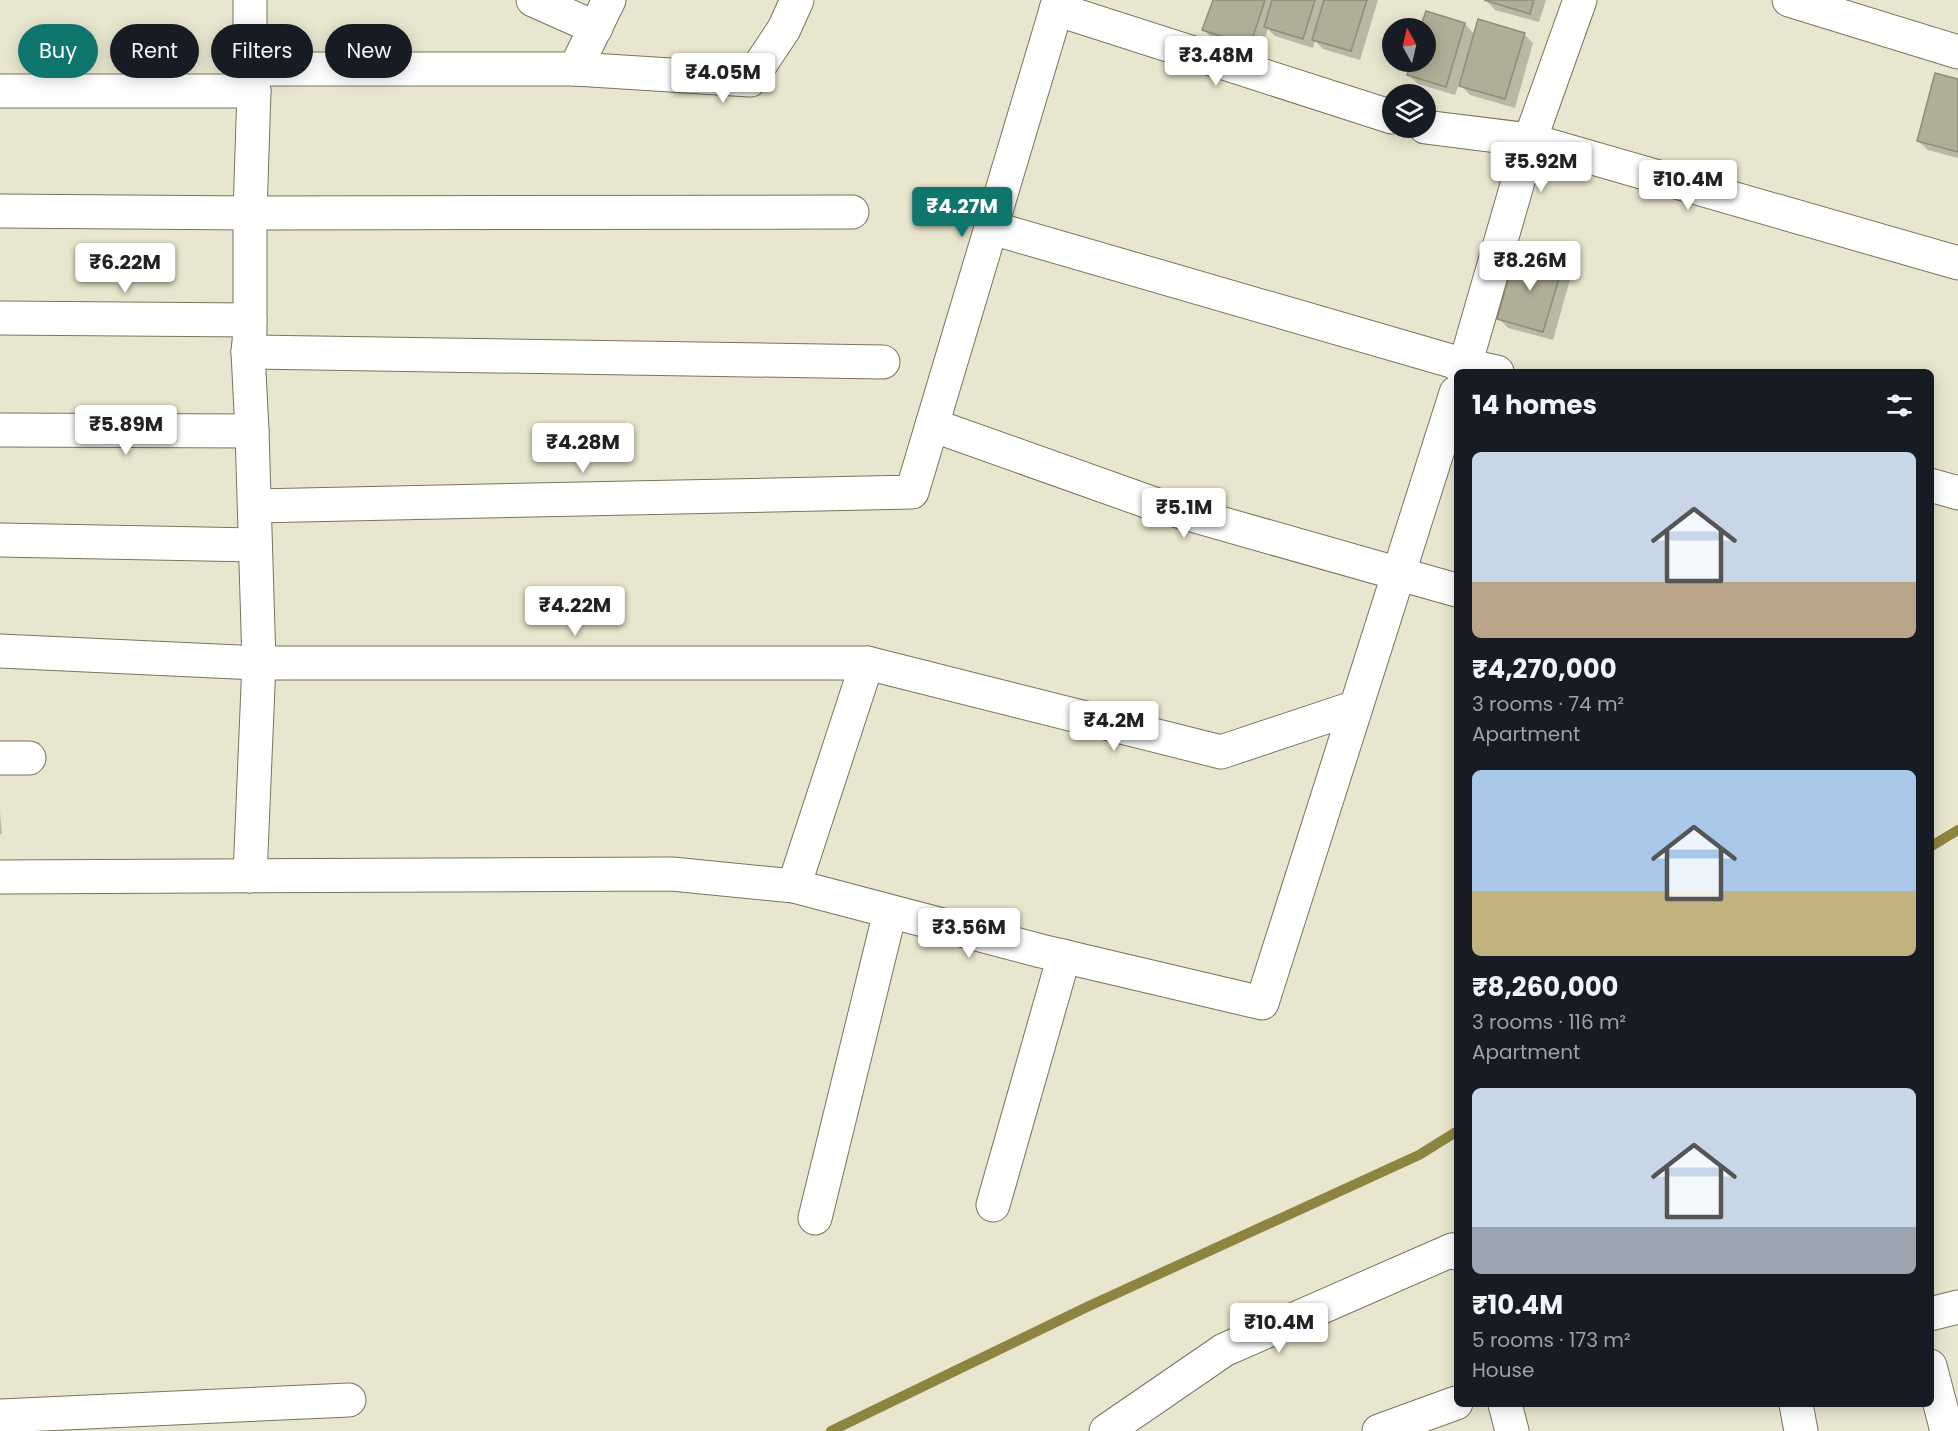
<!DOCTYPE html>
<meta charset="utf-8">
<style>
:root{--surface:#171b24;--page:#20242c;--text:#f1f3f6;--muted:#9ea1a6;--accent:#0f766e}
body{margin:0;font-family:Poppins,sans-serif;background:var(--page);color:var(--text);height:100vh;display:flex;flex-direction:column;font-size:22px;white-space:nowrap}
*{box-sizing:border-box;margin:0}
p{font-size:20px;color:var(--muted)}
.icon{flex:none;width:33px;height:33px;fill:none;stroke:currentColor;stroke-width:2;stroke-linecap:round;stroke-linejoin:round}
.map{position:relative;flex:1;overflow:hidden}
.drawer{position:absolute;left:1454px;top:369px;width:480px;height:1038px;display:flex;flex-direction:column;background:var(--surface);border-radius:9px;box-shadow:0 3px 15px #0003}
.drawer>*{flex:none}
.guide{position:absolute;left:18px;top:24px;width:570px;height:54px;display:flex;gap:12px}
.needle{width:39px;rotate:352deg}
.tools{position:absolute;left:1382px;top:18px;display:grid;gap:12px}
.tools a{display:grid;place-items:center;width:54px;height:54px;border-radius:50%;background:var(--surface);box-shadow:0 3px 15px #0003;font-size:30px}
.price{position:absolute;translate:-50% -51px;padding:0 14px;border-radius:6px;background:#fff;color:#222;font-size:20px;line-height:39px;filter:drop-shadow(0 2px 3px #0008)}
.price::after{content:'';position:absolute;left:50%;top:36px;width:18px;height:14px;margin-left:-9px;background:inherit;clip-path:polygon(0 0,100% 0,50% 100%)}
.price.current{background:var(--accent);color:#fff}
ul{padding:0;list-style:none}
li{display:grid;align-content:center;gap:12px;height:318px;padding:0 18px}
li span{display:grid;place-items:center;height:186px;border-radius:9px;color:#555}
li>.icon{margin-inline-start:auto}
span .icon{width:108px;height:108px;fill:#fffc;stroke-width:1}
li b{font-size:26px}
h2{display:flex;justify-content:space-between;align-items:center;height:72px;padding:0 18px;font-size:26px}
.tag{padding:0 21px;border-radius:27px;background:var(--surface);box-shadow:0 3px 15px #0003;font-size:21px;line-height:54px}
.tag.current{background:var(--accent);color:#fff}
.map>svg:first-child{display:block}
</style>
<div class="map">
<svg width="1958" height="1431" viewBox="0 0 1958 1431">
<rect width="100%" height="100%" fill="#e8e6ce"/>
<g fill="#0003">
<path d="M1214 0H1378L1360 60 1323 49 1315 41 1313 48 1275 36 1268 29 1259 54 1213 39 1204 30Z"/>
<path d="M1486 0H1546L1539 22 1495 10Z"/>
<path d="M1427 13 1465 24 1475 35 1524 34 1533 43 1515 108 1470 95 1459 83 1455 95 1418 84 1408 74 1412 62H1425V28H1422Z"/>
<path d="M1958 81V158L1928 150 1918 141Z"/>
<path d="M1562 267 1571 276 1553 340 1508 328 1499 318Z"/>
<path d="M0 812 2 834H0Z"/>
</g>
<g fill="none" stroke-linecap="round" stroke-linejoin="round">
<g stroke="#8d853f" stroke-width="10">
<path d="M1930 847 1958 830"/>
<path d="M831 1431 1089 1306 1419 1155 1456 1132"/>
</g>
</g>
<g fill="#b0ae97" stroke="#8f8d77" stroke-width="1.5">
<path d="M1213 0H1265L1250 46 1202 30Z"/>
<path d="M1272 0H1315L1303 39 1264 27Z"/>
<path d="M1324 0H1367L1351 51 1312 40Z"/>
<path d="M1484 0H1534L1530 14Z"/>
<path d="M1426 11 1465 23 1446 87 1407 75 1411 62H1425V28H1420Z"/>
<path d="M1478 19 1525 33 1505 99 1459 86Z"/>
<path d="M1935 73 1958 79V152L1917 141Z"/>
<path d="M1516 252 1563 265 1543 332 1497 319Z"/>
</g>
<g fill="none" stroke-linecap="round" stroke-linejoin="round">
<defs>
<g id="minor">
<path d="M250 0V69L254 91 250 213V331L248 352 252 431 259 663 250 876"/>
<path d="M533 0 596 28"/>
<path d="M1789 0 1958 52"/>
<path d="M1056 9 1392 117"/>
<path d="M250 69H575L609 0"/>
<path d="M575 69 750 80 784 29 797 0"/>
<path d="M0 91H254"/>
<path d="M1425 127 1530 140 1958 263"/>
<path d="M0 211 250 213 852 212"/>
<path d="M992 228 1465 365 1497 372"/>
<path d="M0 318 250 320"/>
<path d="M248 352 883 362"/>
<path d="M1463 372 1530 140 1580 0"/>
<path d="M932 425 1160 506 1456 590"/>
<path d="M0 430 252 431"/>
<path d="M1930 485 1958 493"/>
<path d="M255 506 912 492 1059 0"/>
<path d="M0 540 255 545"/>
<path d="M0 651 259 663H867L794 886"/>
<path d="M867 663 1221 752 1356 707"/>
<path d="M0 758H29"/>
<path d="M0 877 672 874 794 886 1041 951 1262 1003 1456 393"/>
<path d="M993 1205 1064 956"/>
<path d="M815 1218 890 912"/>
<path d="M1930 1314 1958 1307"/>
<path d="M1930 1366 1947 1431"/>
<path d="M1505 1404 1512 1431"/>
<path d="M1796 1404 1801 1431"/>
<path d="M0 1416 349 1400"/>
<path d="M1106 1431 1224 1350 1452 1250 1456 1253"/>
<path d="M1379 1431 1456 1403"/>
</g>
</defs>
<use href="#minor" stroke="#777560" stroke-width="35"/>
<use href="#minor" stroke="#fff" stroke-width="33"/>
</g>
</svg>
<div class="tools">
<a><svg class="needle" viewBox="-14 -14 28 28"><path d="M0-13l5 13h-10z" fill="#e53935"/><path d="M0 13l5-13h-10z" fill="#9ea1a6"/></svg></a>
<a><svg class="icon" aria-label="layers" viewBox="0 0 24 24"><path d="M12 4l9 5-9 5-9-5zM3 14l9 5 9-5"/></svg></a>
</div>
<b class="price" style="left:1216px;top:87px">₹3.48M</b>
<b class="price" style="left:723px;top:104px">₹4.05M</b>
<b class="price" style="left:1541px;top:193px">₹5.92M</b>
<b class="price" style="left:1688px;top:211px">₹10.4M</b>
<b class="price current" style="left:962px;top:238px">₹4.27M</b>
<b class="price" style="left:1530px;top:292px">₹8.26M</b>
<b class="price" style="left:125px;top:294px">₹6.22M</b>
<b class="price" style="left:126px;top:456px">₹5.89M</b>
<b class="price" style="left:583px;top:474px">₹4.28M</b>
<b class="price" style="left:1184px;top:539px">₹5.1M</b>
<b class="price" style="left:575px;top:637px">₹4.22M</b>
<b class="price" style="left:1114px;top:752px">₹4.2M</b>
<b class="price" style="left:969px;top:959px">₹3.56M</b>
<b class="price" style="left:1279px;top:1354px">₹10.4M</b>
<div class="guide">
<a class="tag current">Buy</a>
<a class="tag">Rent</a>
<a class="tag">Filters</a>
<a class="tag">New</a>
</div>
<section class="drawer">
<h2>14 homes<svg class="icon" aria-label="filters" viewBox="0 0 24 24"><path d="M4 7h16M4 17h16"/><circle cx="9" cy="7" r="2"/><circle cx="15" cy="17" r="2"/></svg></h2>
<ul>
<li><span style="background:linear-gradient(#c9d6e8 70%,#b9a48a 0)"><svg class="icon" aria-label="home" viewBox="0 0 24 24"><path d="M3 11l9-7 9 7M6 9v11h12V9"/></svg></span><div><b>₹4,270,000</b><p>3 rooms · 74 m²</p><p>Apartment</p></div></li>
<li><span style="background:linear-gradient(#a9c7e8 65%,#c2b280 0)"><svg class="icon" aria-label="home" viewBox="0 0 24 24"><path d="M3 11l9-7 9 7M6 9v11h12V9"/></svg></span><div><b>₹8,260,000</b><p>3 rooms · 116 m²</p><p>Apartment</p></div></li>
<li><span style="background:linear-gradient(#c9d6e8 75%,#9aa5b1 0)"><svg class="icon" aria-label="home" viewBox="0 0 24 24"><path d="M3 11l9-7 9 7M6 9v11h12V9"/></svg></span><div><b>₹10.4M</b><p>5 rooms · 173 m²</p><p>House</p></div></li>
</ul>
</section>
</div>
